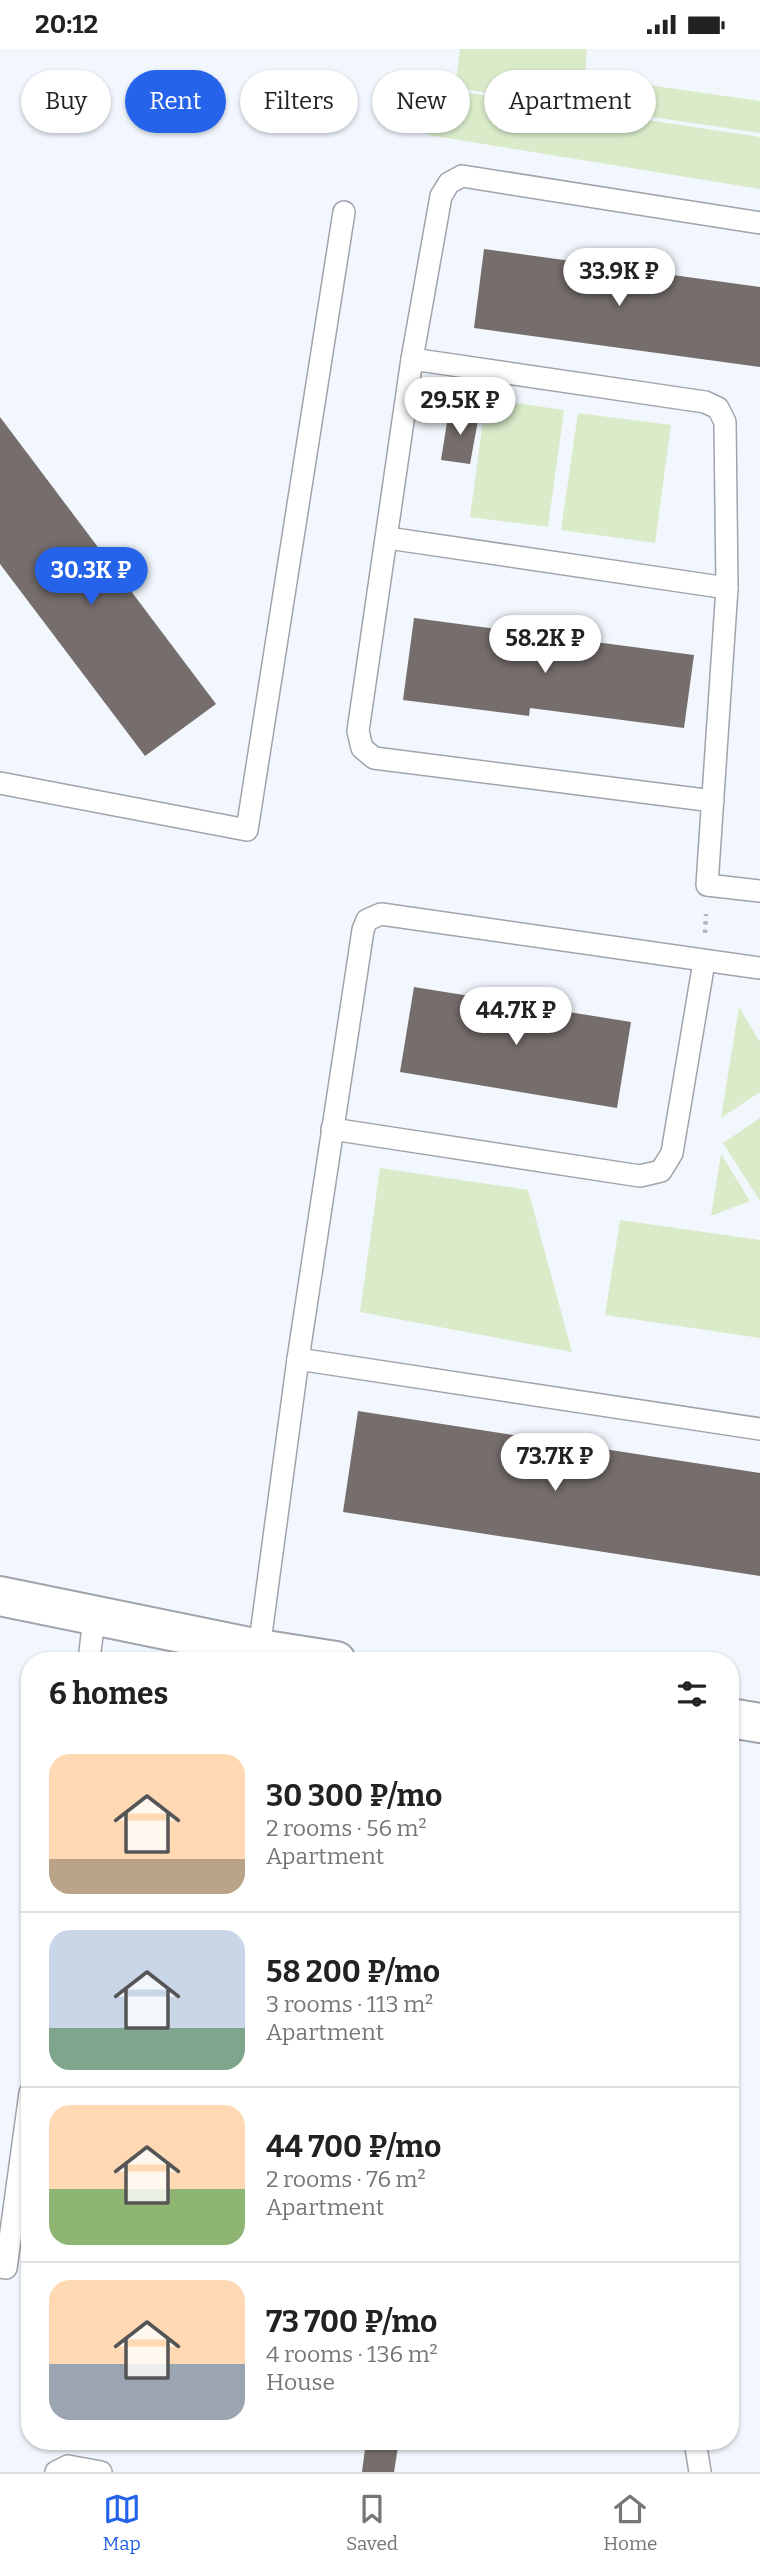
<!DOCTYPE html>
<meta charset="utf-8">
<style>
:root{--surface:#fff;--page:#f2f2f2;--text:#222;--muted:#767676;--line:#e0e0e0;--accent:#2563eb}
body{margin:0;font-family:Bitter,serif;background:var(--page);color:var(--text);height:100vh;display:flex;flex-direction:column;font-size:26px;white-space:nowrap}
*{box-sizing:border-box;margin:0}
p{font-size:23px;color:var(--muted)}
.icon{flex:none;width:38px;height:38px;fill:none;stroke:currentColor;stroke-width:2;stroke-linecap:round;stroke-linejoin:round}
.map{position:relative;flex:1;overflow:hidden}
.drawer{position:absolute;left:21px;top:1603px;width:718px;height:798px;display:flex;flex-direction:column;background:var(--surface);border-radius:28px;box-shadow:0 2px 5px #0004}
.drawer>*{flex:none}
.hud{position:absolute;left:21px;top:21px;width:719px;height:63px;display:flex;gap:14px}
.price{position:absolute;translate:-50% -60px;padding:0 16px;border-radius:24px;background:#fff;color:#222;font-size:23px;line-height:46px;filter:drop-shadow(0 2px 4px #0008)}
.price::after{content:'';position:absolute;left:50%;top:42px;width:21px;height:16px;margin-left:-10px;background:inherit;clip-path:polygon(0 0,100% 0,50% 100%)}
.price.on{background:var(--accent);color:#fff}
ul{padding:0;list-style:none}
li{display:flex;align-items:center;gap:21px;height:175px;padding:0 28px}
li+li{border-top:2px solid var(--line)}
li span{display:grid;place-items:center;flex:none;width:196px;height:140px;border-radius:21px;color:#555}
li>.icon{margin-inline-start:auto}
span .icon{width:84px;height:84px;fill:#fffc;stroke-width:1}
li b{font-size:30px}
h2{display:flex;justify-content:space-between;align-items:center;height:84px;padding:0 28px;font-size:30px}
.tag{padding:0 24px;border-radius:32px;background:var(--surface);box-shadow:0 2px 5px #0004;font-size:24px;line-height:63px}
.tag.on{background:var(--accent);color:#fff}
.status{display:flex;justify-content:space-between;align-items:center;height:49px;padding:0 35px;background:var(--surface);direction:ltr}
.status svg{height:19px;fill:currentColor}
.menu{display:flex;justify-content:space-around;align-items:center;height:98px;border-top:2px solid var(--line);background:var(--surface);font-size:19px;color:var(--muted)}
.menu a{display:grid;justify-items:center;gap:4px}
.menu .on{color:var(--accent)}
.map>svg:first-child{display:block}
</style>
<div class="status"><b>20:12</b><svg viewBox="0 0 49 12"><path d="M0 12V9h3v3zM5 12V6h3v6zM10 12V3h3v9zM15 12V0h3v12zM26 1h20v11H26zM47 4h2v5h-2z"/></svg></div>
<div class="map">
<svg width="760" height="2423" viewBox="0 0 760 2423">
<rect width="100%" height="100%" fill="#f1f7fd"/>
<g fill="#d9ebc9">
<path d="M460 0H587L585 27 760 52V84L455 39Z"/>
<path d="M435 39 760 88V140L428 86Z"/>
<path d="M486 350 564 361 548 478 470 468Z"/>
<path d="M578 364 671 376 655 494 561 481Z"/>
<path d="M739 958 760 993V1043L721 1069Z"/>
<path d="M760 1069V1152L723 1094Z"/>
<path d="M721 1105 750 1152 711 1167Z"/>
<path d="M380 1119 528 1141 572 1303 360 1263Z"/>
<path d="M620 1171 760 1191V1289L605 1266Z"/>
</g>
<g fill="#766e6d">
<path d="M484 200 760 238V318L474 279Z"/>
<path d="M449 361 479 366 470 415 441 411Z"/>
<path d="M0 368 216 655 145 707 0 515Z"/>
<path d="M414 569 694 606 684 679 530 659 529 667 403 651Z"/>
<path d="M414 938 631 973 617 1059 400 1023Z"/>
<path d="M358 1362 760 1424V1527L343 1463Z"/>
<path d="M366 2392H399L394 2423H362Z"/>
</g>
<g fill="none" stroke-linecap="round" stroke-linejoin="round">
<defs>
<g id="lane">
<path d="M412 310 441 147 449 134 462 127 760 174"/>
<path d="M388 489 727 539"/>
<path d="M0 734 247 781 344 163"/>
<path d="M713 752 374 709 362 699 358 682 412 310 705 353 718 359 725 373 727 539 707 836 760 842"/>
<path d="M332 1080 640 1127 661 1122 672 1104 704 913"/>
<path d="M298 1310 363 881 367 871 381 865 760 919"/>
<path d="M259 1600 298 1310 760 1380"/>
<path d="M89 1612 94 1568"/>
<path d="M0 2218 6 2219 30 2044"/>
<path d="M695 2392 700 2423"/>
<path d="M56 2423 68 2417 101 2423"/>
</g>
<g id="street">
<path d="M0 1547 259 1600 336 1612"/>
<path d="M730 1669 760 1674"/>
</g>
</defs>
<use href="#lane" stroke="#9fa4aa" stroke-width="24"/>
<use href="#street" stroke="#9fa4aa" stroke-width="42"/>
<path stroke="#b3b7bc" stroke-width="4.5" stroke-dasharray="3.5 5" stroke-linecap="butt" d="M705 884 706 865"/>
<use href="#lane" stroke="#fff" stroke-width="21"/>
<use href="#street" stroke="#fff" stroke-width="38"/>
</g>
</svg>
<b class="price" style="left:619px;top:259px">33.9K ₽</b>
<b class="price" style="left:460px;top:388px">29.5K ₽</b>
<b class="price on" style="left:91px;top:558px">30.3K ₽</b>
<b class="price" style="left:545px;top:626px">58.2K ₽</b>
<b class="price" style="left:516px;top:998px">44.7K ₽</b>
<b class="price" style="left:555px;top:1444px">73.7K ₽</b>
<div class="hud">
<a class="tag">Buy</a>
<a class="tag on">Rent</a>
<a class="tag">Filters</a>
<a class="tag">New</a>
<a class="tag">Apartment</a>
</div>
<section class="drawer">
<h2>6 homes<svg class="icon" aria-label="filters" viewBox="0 0 24 24"><path d="M4 7h16M4 17h16"/><circle cx="9" cy="7" r="2"/><circle cx="15" cy="17" r="2"/></svg></h2>
<ul>
<li><span style="background:linear-gradient(#ffd9b3 75%,#b9a48a 0)"><svg class="icon" aria-label="home" viewBox="0 0 24 24"><path d="M3 11l9-7 9 7M6 9v11h12V9"/></svg></span><div><b>30 300 ₽/mo</b><p>2 rooms · 56 m²</p><p>Apartment</p></div></li>
<li><span style="background:linear-gradient(#c9d6e8 70%,#7fa58c 0)"><svg class="icon" aria-label="home" viewBox="0 0 24 24"><path d="M3 11l9-7 9 7M6 9v11h12V9"/></svg></span><div><b>58 200 ₽/mo</b><p>3 rooms · 113 m²</p><p>Apartment</p></div></li>
<li><span style="background:linear-gradient(#ffd9b3 60%,#8fb573 0)"><svg class="icon" aria-label="home" viewBox="0 0 24 24"><path d="M3 11l9-7 9 7M6 9v11h12V9"/></svg></span><div><b>44 700 ₽/mo</b><p>2 rooms · 76 m²</p><p>Apartment</p></div></li>
<li><span style="background:linear-gradient(#ffd9b3 60%,#9aa5b1 0)"><svg class="icon" aria-label="home" viewBox="0 0 24 24"><path d="M3 11l9-7 9 7M6 9v11h12V9"/></svg></span><div><b>73 700 ₽/mo</b><p>4 rooms · 136 m²</p><p>House</p></div></li>
</ul>
</section>
</div>
<nav class="menu">
<a class="on"><svg class="icon" aria-label="map" viewBox="0 0 24 24"><path d="M3 6l6-2 6 2 6-2v14l-6 2-6-2-6 2zM9 4v14M15 6v14"/></svg>Map</a>
<a><svg class="icon" aria-label="saved" viewBox="0 0 24 24"><path d="M7 4h10v16l-5-4-5 4z"/></svg>Saved</a>
<a><svg class="icon" aria-label="home" viewBox="0 0 24 24"><path d="M3 11l9-7 9 7M6 9v11h12V9"/></svg>Home</a>
</nav>
